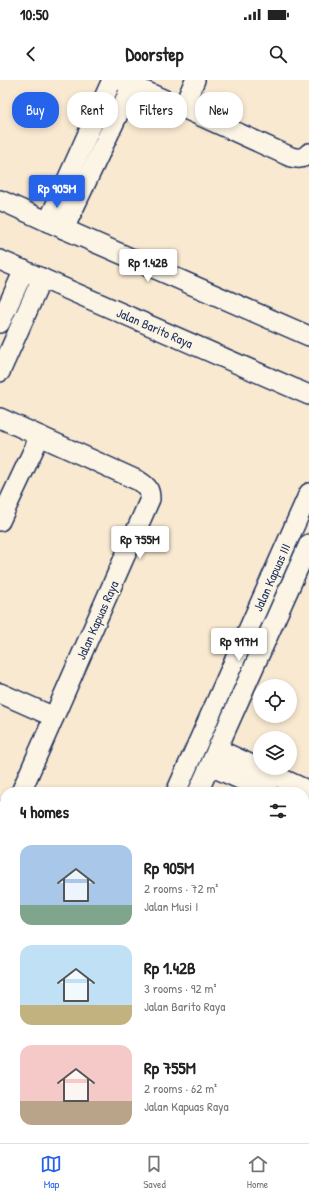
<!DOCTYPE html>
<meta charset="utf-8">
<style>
:root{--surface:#fff;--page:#f6f6f6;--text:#222;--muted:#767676;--line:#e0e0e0;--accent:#2563eb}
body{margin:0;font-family:"Patrick Hand",sans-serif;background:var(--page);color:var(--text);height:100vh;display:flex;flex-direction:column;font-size:15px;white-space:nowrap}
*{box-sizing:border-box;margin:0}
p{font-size:13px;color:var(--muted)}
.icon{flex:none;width:22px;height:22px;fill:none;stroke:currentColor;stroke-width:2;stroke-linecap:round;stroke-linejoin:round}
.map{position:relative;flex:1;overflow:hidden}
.drawer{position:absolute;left:0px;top:707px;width:309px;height:356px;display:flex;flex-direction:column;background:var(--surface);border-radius:16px 16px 0 0;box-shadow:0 2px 6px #0003}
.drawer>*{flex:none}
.banner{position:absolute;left:12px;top:12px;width:285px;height:36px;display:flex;gap:8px}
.tools{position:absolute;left:253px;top:599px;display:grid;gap:8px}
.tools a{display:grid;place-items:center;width:44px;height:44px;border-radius:50%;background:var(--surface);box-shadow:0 2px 6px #0003;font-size:20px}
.price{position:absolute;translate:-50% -34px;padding:0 9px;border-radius:4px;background:#fff;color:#222;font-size:13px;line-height:26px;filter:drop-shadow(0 1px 2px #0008)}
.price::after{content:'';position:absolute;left:50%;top:24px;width:12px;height:9px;margin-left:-6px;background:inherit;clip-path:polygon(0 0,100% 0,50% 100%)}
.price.selected{background:var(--accent);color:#fff}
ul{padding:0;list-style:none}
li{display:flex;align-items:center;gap:12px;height:100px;padding:0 20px}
li span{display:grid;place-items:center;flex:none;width:112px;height:80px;border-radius:12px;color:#555}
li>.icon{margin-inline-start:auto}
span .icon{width:48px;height:48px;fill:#fffc;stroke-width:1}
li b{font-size:17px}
h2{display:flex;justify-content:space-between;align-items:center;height:48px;padding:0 20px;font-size:17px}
.tag{padding:0 14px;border-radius:16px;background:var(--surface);box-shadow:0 2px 6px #0003;font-size:14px;line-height:36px}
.tag.selected{background:var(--accent);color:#fff}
.status{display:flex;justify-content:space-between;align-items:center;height:28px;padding:0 20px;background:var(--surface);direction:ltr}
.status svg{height:11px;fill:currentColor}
header{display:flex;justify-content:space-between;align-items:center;height:52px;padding:0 20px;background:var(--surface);font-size:18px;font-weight:700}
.dock{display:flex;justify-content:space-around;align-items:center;height:56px;border-top:1px solid var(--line);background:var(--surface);font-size:11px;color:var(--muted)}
.dock a{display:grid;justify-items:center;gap:2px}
.dock .selected{color:var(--accent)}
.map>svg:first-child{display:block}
</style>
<div class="status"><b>10:50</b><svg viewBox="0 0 49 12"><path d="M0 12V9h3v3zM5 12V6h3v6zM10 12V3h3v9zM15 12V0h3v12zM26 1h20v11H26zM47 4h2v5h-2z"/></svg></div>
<header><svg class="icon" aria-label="back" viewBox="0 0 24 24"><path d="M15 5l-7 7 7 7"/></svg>Doorstep<svg class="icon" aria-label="search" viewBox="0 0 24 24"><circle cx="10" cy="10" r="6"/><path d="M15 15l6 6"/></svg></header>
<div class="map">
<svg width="309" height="1063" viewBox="0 0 309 1063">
<rect width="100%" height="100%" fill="#f9e9d1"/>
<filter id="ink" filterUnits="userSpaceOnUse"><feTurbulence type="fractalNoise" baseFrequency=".025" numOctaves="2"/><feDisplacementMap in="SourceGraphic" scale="8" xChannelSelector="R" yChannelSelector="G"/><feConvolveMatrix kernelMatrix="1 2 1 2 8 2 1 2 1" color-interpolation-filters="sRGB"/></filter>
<g filter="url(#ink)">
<g fill="#f1cca1" stroke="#1b2f5e">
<path d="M309 884V900L304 898V894Z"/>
<path d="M229 1058H287L285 1063H248L242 1060 241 1063H227Z"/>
</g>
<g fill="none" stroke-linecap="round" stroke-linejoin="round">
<defs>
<g id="street">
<path d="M120 0 183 28"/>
<path d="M195 0 183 28 291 77C299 79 303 79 309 73"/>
<path d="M0 120 64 149 309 256"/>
<path d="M48 142 112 0"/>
<path d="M64 149 132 5"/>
<path id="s1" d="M0 180 309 315"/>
<path d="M0 243 24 190"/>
<path d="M0 292 42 198"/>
<path d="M0 338 139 401C147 406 150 409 150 419L21 712"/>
<path d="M0 441 40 356"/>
<path d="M0 613 54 637"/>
<path d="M217 669 309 711"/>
<path d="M210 686 269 712"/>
<path id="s2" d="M176 712 309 413"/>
<path d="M198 712 309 464"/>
<path d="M304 727 309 730"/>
<path d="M0 731 5 730"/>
<path d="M0 845 5 847"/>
<path d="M304 850 309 838"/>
<path d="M304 930 309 933"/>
<path d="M304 1035 309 1037"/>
<path d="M0 1048 5 1037"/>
<path d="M208 1063 211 1058"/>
</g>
</defs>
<use href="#street" stroke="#1b2f5e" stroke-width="22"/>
<use href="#street" stroke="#fcf5e5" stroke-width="19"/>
</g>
</g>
<g text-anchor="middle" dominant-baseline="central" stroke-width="3" stroke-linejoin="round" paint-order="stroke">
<g font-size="13" fill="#1b2f5e" stroke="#fcf5e5">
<text stroke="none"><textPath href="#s1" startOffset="169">Jalan Barito Raya</textPath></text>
<text stroke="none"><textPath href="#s2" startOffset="235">Jalan Kapuas III</textPath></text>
<text transform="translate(97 540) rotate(-66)">Jalan Kapuas Raya</text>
</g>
</g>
</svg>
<div class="tools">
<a><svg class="icon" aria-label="locate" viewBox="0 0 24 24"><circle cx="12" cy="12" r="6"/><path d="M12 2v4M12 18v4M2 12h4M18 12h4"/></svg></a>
<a><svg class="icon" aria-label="layers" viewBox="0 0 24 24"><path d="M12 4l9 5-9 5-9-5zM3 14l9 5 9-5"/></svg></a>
</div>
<b class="price selected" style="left:57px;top:129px">Rp 905M</b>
<b class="price" style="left:148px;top:203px">Rp 1.42B</b>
<b class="price" style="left:140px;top:480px">Rp 755M</b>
<b class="price" style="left:239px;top:582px">Rp 917M</b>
<div class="banner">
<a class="tag selected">Buy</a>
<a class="tag">Rent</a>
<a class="tag">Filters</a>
<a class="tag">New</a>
</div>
<section class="drawer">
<h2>4 homes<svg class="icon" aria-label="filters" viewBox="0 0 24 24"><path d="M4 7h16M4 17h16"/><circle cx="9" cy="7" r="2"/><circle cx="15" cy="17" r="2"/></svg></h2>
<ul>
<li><span style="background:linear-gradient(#a9c7e8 75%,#7fa58c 0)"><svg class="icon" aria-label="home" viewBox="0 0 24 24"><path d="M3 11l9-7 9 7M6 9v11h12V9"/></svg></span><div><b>Rp 905M</b><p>2 rooms · 72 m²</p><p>Jalan Musi I</p></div></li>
<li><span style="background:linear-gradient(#bfe0f5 75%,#c2b280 0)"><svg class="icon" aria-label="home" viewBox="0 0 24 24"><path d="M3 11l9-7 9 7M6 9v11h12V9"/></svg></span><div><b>Rp 1.42B</b><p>3 rooms · 92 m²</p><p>Jalan Barito Raya</p></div></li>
<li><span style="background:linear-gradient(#f6c9c9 70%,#b9a48a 0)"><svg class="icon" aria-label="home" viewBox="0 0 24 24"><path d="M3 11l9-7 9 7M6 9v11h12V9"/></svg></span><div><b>Rp 755M</b><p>2 rooms · 62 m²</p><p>Jalan Kapuas Raya</p></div></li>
</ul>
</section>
</div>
<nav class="dock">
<a class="selected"><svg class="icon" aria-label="map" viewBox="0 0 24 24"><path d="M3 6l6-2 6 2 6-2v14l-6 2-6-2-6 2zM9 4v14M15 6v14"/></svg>Map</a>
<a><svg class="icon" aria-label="saved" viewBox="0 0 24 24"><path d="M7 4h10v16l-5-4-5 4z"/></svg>Saved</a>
<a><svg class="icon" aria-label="home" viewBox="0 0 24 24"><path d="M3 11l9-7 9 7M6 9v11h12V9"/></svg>Home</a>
</nav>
